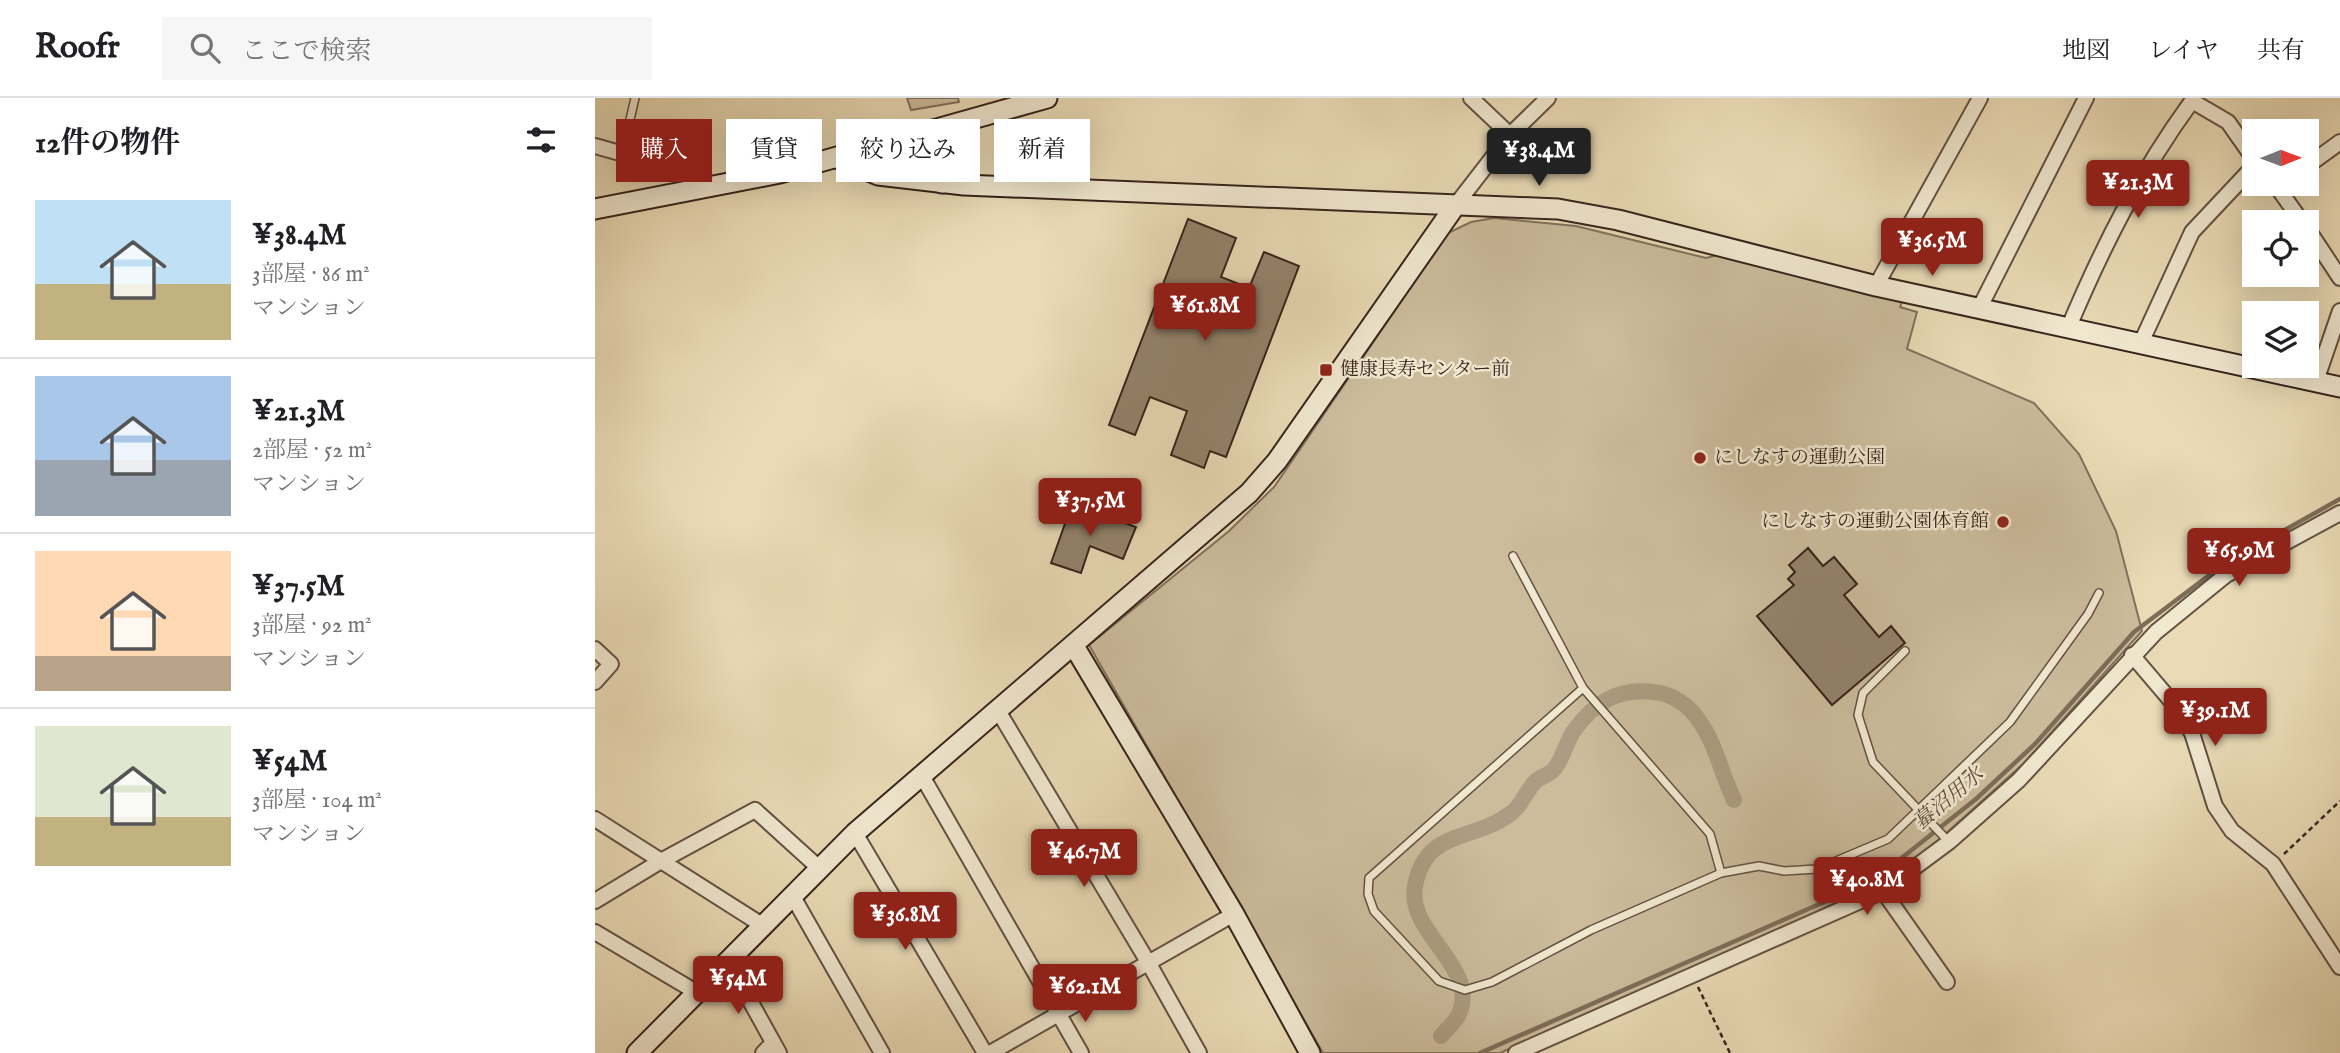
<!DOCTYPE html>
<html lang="ja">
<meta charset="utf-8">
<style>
:root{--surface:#fff;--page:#f6f6f6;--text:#202124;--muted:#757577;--line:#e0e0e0;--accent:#8f2418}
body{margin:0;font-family:"IM FELL English","Noto Serif JP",serif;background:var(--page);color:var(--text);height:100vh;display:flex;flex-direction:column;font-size:26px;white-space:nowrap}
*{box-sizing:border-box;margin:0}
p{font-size:23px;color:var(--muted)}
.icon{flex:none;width:38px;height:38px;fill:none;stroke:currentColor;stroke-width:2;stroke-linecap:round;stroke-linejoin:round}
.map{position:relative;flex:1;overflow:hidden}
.sheet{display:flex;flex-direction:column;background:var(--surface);width:595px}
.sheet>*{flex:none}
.hud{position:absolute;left:21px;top:21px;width:665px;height:63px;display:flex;gap:14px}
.needle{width:46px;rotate:89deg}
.controls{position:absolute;left:1647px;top:21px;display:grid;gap:14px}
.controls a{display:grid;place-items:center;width:77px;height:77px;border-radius:0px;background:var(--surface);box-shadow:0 7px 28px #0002;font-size:35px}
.price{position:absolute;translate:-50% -60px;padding:0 16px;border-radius:7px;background:var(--accent);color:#fff;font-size:23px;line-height:46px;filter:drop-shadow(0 2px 4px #0008)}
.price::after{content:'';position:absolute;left:50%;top:42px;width:21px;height:16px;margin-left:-10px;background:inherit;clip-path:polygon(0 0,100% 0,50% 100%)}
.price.on{background:#222;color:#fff}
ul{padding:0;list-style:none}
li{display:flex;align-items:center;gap:21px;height:175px;padding:0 35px}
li+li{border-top:2px solid var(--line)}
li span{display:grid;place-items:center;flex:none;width:196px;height:140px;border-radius:0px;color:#555}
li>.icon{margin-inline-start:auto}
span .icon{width:84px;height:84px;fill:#fffc;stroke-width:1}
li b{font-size:30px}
h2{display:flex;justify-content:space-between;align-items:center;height:84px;padding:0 35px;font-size:30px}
.chip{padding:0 24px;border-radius:0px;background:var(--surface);box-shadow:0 7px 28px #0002;font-size:24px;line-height:63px}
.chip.on{background:var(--accent);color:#fff}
header{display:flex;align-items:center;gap:42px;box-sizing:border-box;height:98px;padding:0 35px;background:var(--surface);border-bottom:2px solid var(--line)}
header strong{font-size:33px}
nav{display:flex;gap:38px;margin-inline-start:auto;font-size:24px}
.search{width:490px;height:63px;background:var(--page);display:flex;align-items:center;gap:18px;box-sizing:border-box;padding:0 24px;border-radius:0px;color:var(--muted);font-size:26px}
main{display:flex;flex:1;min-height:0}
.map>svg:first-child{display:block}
</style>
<header>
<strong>Roofr</strong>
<div class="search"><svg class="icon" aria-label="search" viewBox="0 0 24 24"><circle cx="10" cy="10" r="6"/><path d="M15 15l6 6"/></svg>ここで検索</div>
<nav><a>地図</a><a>レイヤ</a><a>共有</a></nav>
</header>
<main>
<section class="sheet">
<h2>12件の物件<svg class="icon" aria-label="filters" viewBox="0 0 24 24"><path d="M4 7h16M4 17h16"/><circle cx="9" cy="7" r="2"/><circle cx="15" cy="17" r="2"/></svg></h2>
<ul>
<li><span style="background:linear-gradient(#bfe0f5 60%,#c2b280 0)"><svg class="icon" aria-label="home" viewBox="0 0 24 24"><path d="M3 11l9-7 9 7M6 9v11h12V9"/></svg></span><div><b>¥38.4M</b><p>3部屋 · 86 m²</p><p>マンション</p></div></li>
<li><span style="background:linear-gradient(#a9c7e8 60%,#9aa5b1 0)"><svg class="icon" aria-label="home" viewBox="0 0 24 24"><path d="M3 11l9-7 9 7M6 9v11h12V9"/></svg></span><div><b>¥21.3M</b><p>2部屋 · 52 m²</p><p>マンション</p></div></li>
<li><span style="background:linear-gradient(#ffd9b3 75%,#b9a48a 0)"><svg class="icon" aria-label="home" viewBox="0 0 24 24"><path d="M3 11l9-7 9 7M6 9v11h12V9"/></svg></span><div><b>¥37.5M</b><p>3部屋 · 92 m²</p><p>マンション</p></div></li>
<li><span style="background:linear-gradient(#dfe7d0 65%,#c2b280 0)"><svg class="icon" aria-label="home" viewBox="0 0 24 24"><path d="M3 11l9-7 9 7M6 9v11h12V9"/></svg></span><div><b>¥54M</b><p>3部屋 · 104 m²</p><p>マンション</p></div></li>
</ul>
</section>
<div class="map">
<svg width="1745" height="955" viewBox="0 0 1745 955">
<rect width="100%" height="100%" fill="#eadbb6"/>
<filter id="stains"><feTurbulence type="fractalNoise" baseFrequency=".00286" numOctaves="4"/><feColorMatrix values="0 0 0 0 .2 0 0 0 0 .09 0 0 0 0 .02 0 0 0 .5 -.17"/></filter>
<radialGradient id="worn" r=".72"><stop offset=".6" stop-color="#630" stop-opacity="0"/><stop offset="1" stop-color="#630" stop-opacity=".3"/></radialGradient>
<g fill="#ccbc9c" stroke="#82705c" stroke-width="2">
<path d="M312 0H363L364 4 316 12Z"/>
<path d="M899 120 981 128 1111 160 1123 157 1307 204 1305 209 1322 214 1312 251 1439 305 1484 356 1521 433 1547 533 1429 665 1337 748 1281 787 905 955H728L494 547 634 433 679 389 853 135 876 124Z"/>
</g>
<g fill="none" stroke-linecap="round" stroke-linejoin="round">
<path stroke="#7e6c58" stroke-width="4.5" d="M885 955 1245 797 1294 770 1381 701 1440 646 1539 534 1629 466 1745 401"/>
<path stroke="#ad9c81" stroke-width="16" d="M846 938C851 932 859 925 863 918 887 870 811 836 820 788 831 730 878 744 915 716 927 708 931 692 941 683 946 678 955 677 959 671 968 661 971 645 978 634 999 604 1023 590 1058 594 1077 595 1095 608 1105 624 1121 647 1127 677 1139 702"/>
</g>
<g fill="#94836c" stroke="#37231b" stroke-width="2">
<path d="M593 121 641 140 626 179 654 190 669 154 704 168 631 359 615 353 609 370 576 357 592 313 555 299 540 337 514 327Z"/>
<path d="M477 406 541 429 528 461 495 448 486 475 456 465Z"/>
<path d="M1213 450 1228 468 1239 459 1262 486 1249 497 1284 539 1296 528 1310 545 1237 607 1162 518 1199 487 1193 481 1200 474 1194 467Z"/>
</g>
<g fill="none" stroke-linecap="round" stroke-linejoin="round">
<defs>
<g id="lane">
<path d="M27 56 40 0"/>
<path d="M918 458 988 590 774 780 773 796 779 813 844 883 870 892 897 884 996 832 1126 775 1164 768 1189 773 1222 771 1293 741 1415 624 1493 516 1504 495"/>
<path d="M1310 553 1268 595 1263 617 1278 664 1354 744"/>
<path d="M988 590 1115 736 1126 775"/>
</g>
<g id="street">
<path d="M876 0 915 37"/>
<path d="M0 48 99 76 119 90"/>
<path d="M1712 68 1745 44"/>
<path d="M1680 86 1707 124"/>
<path d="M860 108 915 37 953 0"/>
<path d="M1712 130 1745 180"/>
<path d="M1281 188 1385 0"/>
<path d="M1384 211 1491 0"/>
<path d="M1473 231C1507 150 1545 74 1597 3L1633 24 1659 61"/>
<path d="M1545 247 1597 134 1659 68"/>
<path d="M1721 283 1745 213"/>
<path d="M0 551 16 566 0 584"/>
<path d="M1537 557 1577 604 1597 635 1620 708 1637 733 1678 766 1745 869"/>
<path d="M402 611 553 864 604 955"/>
<path d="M327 678 486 955"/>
<path d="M0 721 167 827"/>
<path d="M260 735 390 955"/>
<path d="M1288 793 1352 884"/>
<path d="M197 797 287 955"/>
<path d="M0 803 66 763 160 712 224 770"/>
<path d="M0 834 101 894"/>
<path d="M133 863 184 955"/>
<path d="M168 955 178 945"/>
<path d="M395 955 639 816"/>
<path d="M921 955 1288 793 1354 744 1424 682 1561 534 1631 477 1745 415"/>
</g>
<g id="secondary">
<path d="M341 32 339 61 347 85"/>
<path d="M242 60 283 77 369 87 963 111 1023 122 1281 188 1745 289"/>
<path d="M0 111 185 75 452 0"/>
<path d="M479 548 639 816 715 955"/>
<path d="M42 955 260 735 654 395 682 363 860 108"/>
</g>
</defs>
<use href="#lane" stroke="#645142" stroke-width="10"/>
<use href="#street" stroke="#645142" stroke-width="18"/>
<use href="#secondary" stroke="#37231b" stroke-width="23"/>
<g stroke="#37231b" stroke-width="2.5" stroke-dasharray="5 3.5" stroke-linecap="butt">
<path d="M1689 756 1745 703"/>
<path d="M1103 889 1135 955"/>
</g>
<use href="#lane" stroke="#f1e8d0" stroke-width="7"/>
<use href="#street" stroke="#f1e8d0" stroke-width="14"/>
<use href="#secondary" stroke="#f1e8d0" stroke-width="19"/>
</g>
<g fill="#8f2418" stroke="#f1e8d0" stroke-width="2.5">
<rect x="724" y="265" width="14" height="14" rx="3.5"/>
<circle cx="1105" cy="360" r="7"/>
<circle cx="1408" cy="424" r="7"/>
</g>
<g text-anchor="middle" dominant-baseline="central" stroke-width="5" stroke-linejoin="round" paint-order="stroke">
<g font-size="19" fill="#37231b" stroke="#f1e8d0" text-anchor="start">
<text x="745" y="272">健康長寿センター前</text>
<text x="1119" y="360">にしなすの運動公園</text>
<text x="1394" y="424" text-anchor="end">にしなすの運動公園体育館</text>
</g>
<g font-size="21" font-style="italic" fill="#604d3f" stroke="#f1e8d0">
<text transform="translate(1354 701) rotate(-40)">蟇沼用水</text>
</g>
</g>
<rect width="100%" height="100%" filter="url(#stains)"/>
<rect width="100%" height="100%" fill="url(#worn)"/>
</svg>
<div class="controls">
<a><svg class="needle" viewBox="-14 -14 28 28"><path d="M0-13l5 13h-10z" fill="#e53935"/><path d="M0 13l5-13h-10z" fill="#757577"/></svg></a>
<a><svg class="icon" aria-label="locate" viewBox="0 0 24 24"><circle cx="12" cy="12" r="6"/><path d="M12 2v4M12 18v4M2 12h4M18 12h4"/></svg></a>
<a><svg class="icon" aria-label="layers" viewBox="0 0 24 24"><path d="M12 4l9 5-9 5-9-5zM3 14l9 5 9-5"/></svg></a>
</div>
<b class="price on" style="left:944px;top:90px">¥38.4M</b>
<b class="price" style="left:1543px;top:122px">¥21.3M</b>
<b class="price" style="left:1337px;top:180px">¥36.5M</b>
<b class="price" style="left:610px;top:245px">¥61.8M</b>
<b class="price" style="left:495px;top:440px">¥37.5M</b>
<b class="price" style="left:1644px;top:490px">¥65.9M</b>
<b class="price" style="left:1620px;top:650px">¥39.1M</b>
<b class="price" style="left:489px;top:791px">¥46.7M</b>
<b class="price" style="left:1272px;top:819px">¥40.8M</b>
<b class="price" style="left:310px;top:854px">¥36.8M</b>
<b class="price" style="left:143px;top:918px">¥54M</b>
<b class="price" style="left:490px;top:926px">¥62.1M</b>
<div class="hud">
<a class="chip on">購入</a>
<a class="chip">賃貸</a>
<a class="chip">絞り込み</a>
<a class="chip">新着</a>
</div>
</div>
</main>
